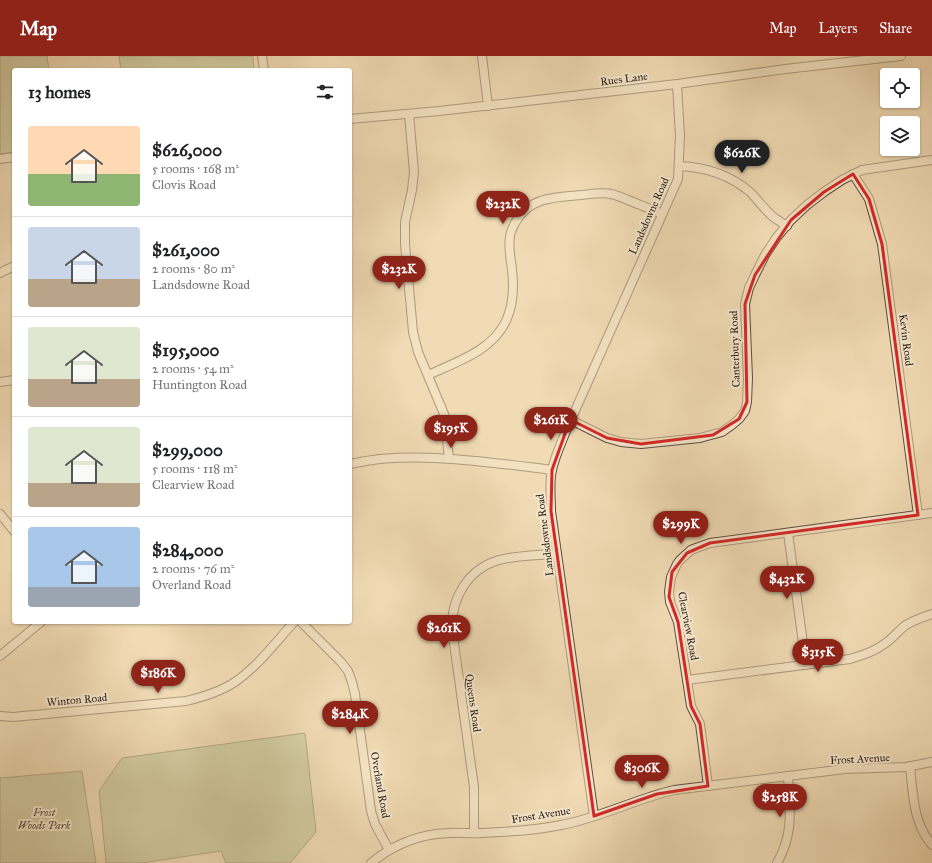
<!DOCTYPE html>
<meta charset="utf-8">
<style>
:root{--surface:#fff;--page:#f6f6f6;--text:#202124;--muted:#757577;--line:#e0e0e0;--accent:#8f2418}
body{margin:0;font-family:"IM FELL Great Primer",serif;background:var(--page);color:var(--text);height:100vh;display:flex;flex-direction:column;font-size:15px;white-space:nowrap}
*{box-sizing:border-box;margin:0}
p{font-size:13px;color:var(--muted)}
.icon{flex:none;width:22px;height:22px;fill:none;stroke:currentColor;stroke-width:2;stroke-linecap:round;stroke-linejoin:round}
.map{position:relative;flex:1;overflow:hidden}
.side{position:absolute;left:12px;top:12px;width:340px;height:556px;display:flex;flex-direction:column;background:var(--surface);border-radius:4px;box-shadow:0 1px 3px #0004}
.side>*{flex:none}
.buttons{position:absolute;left:880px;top:12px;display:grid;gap:8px}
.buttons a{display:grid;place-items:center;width:40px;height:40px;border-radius:4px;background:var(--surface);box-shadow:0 1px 3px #0004;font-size:20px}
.price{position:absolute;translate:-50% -34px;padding:0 9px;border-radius:14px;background:var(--accent);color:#fff;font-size:13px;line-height:26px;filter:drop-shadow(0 1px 2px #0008)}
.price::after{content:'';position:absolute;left:50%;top:24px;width:12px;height:9px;margin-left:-6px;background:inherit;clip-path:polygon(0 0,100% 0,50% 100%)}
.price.on{background:#222;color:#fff}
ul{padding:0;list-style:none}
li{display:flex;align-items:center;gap:12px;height:100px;padding:0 16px}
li+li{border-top:1px solid var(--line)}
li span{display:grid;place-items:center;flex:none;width:112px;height:80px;border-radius:4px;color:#555}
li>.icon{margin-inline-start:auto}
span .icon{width:48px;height:48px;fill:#fffc;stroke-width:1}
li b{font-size:17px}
h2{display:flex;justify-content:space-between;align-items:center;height:48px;padding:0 16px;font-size:17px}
header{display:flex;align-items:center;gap:24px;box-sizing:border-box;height:56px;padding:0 20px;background:var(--accent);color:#fff}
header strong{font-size:19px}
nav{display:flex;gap:22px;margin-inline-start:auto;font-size:14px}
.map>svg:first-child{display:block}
</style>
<header>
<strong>Map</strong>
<nav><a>Map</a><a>Layers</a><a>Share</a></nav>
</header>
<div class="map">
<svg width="932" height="807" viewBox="0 0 932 807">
<rect width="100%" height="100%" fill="#f1dbb4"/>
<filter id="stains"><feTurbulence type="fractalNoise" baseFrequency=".005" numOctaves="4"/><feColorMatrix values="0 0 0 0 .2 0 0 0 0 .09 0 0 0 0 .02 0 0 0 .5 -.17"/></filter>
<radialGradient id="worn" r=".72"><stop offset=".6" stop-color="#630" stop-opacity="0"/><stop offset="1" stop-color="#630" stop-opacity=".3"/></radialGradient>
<g fill="#b3c192" stroke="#707056">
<path d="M0 0H47L49 14H14V96L0 98Z"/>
<path d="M119 0H253L254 14H121Z"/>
<path d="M305 677 316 776 290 807H226L221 795 142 807H106L99 735 122 702Z"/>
<path d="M82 715 96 807H0V722Z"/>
</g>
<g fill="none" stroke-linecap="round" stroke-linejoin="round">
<defs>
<g id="minor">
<path d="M262 0 264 14"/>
<path d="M482 0 488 50"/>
<path d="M409 58 414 116 412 134 405 166V188L413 276 418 296 444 358 446 373 449 403"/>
<path d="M350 63 439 55 677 28 785 13 901 0"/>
<path d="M0 103 14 101"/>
<path d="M679 110C705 111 730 119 750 136 759 145 766 156 776 163 780 165 783 168 787 170"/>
<path d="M853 118 869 143 882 188 918 459"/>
<path d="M0 217 14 210"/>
<path d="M428 319C456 306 492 295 506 265 513 250 514 231 512 214 511 203 508 192 510 181 510 176 513 171 515 167 529 141 555 141 581 139 591 138 602 136 611 138 617 139 623 142 628 144 640 149 651 153 662 158"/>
<path d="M0 326 14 324"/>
<path d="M571 364 607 382 621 386 641 388 700 382 722 376 732 369 739 363 745 355 747 346 748 322 745 248 749 232 755 219 765 199 777 181 791 164 807 149 824 136 842 124 862 114 932 104"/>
<path d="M350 408C360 406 370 404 380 403 438 398 495 407 552 414"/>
<path d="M0 458 14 475"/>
<path d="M788 477 806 609"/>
<path d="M301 566 341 606 348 615 352 626 355 638 371 755 375 768 389 794"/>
<path d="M0 600 41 566"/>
<path d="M687 624 850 603C863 599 876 595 887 586 894 581 899 574 906 569 914 564 923 561 932 558"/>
<path d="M0 660 13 661 186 645C203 641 220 636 235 626 258 610 276 586 294 566"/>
<path d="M910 710C913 738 913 767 932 789"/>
<path d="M708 730 700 668 691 650 678 566 670 546 669 536 671 521 677 508 680 504 691 494 696 492 710 487 932 457"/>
<path d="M594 760 551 455C551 441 549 427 552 414 555 400 561 388 566 375L678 123 680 80 677 28"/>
<path d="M474 777V731L452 573C451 542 468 513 499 504 518 499 538 499 557 498"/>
<path d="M371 807C394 788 419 778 449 777 460 776 471 778 482 777 507 776 537 774 561 769 600 762 635 743 674 734L845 713 907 711 932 706"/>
<path d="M777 807C794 778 790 752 788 720"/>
</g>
</defs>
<use href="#minor" stroke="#5e4f40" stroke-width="10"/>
<use href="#minor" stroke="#f6e8ce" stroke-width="8"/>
</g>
<path d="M0 0H932V807H0ZM853 118 869 143 882 188 918 459 710 487 687 497 672 516 669 541 678 566 691 650 700 668 708 730 657 738 594 760 551 455 552 414 566 375 571 364 607 382 641 388 713 379 739 363 747 346 745 248 755 219 791 164 824 136Z" fill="#f1dbb4" fill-opacity=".55" fill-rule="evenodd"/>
<path fill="none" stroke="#d62828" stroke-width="3" stroke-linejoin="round" d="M853 118 869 143 882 188 918 459 710 487 687 497 672 516 669 541 678 566 691 650 700 668 708 730 657 738 594 760 551 455 552 414 566 375 571 364 607 382 641 388 713 379 739 363 747 346 745 248 755 219 791 164 824 136Z"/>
<g text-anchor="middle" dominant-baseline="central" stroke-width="4" stroke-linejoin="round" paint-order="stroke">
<g font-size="11" fill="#2d201a" stroke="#f6e8ce">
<text transform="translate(624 23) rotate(-7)">Rues Lane</text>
<text transform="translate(649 160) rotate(-66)">Landsdowne Road</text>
<text transform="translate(906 284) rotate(83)">Kevin Road</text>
<text transform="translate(735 293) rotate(-92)">Canterbury Road</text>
<text transform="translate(545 479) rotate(-97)">Landsdowne Road</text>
<text transform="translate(688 570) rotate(79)">Clearview Road</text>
<text transform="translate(77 644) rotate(-5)">Winton Road</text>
<text transform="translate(473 647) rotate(82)">Queens Road</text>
<text transform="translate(860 703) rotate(-3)">Frost Avenue</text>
<text transform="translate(380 729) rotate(80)">Overland Road</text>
<text transform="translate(541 759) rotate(-9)">Frost Avenue</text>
</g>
<g font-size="11" font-style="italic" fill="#55503e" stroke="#f6e8ce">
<text x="44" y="756">Frost<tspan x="44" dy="13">Woods Park</tspan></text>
</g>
</g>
<rect width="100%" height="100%" filter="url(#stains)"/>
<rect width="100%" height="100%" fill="url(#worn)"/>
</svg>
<div class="buttons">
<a><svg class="icon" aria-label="locate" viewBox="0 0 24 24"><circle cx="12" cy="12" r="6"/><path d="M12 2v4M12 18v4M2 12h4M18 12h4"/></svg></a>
<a><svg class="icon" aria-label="layers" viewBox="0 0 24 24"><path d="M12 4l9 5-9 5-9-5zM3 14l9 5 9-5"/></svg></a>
</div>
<b class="price on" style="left:742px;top:118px">$626K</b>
<b class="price" style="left:503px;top:169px">$232K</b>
<b class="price" style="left:399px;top:234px">$232K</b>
<b class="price" style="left:551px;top:385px">$261K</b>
<b class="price" style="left:451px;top:393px">$195K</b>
<b class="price" style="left:681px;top:489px">$299K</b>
<b class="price" style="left:787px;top:544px">$432K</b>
<b class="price" style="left:444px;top:593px">$261K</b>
<b class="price" style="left:818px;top:617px">$315K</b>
<b class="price" style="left:158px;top:638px">$186K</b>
<b class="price" style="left:350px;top:679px">$284K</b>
<b class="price" style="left:642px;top:733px">$306K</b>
<b class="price" style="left:780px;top:762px">$258K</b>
<section class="side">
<h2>13 homes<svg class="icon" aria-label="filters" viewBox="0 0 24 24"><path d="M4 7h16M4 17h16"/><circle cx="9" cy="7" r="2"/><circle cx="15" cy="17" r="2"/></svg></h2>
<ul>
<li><span style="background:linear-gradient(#ffd9b3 60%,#8fb573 0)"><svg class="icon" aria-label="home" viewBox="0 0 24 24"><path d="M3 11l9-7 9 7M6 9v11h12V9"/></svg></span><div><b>$626,000</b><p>5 rooms · 168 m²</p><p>Clovis Road</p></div></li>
<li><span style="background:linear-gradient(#c9d6e8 65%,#b9a48a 0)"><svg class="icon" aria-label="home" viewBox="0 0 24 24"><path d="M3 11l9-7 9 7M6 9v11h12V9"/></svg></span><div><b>$261,000</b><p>2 rooms · 80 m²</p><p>Landsdowne Road</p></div></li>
<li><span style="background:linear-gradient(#dfe7d0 65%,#b9a48a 0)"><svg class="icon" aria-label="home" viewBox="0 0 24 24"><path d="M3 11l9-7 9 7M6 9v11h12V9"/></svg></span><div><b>$195,000</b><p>2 rooms · 54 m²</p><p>Huntington Road</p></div></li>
<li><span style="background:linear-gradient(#dfe7d0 70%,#b9a48a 0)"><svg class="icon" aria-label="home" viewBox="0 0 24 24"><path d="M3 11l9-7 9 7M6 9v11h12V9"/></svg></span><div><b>$299,000</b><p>5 rooms · 118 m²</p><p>Clearview Road</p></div></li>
<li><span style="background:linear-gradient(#a9c7e8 75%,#9aa5b1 0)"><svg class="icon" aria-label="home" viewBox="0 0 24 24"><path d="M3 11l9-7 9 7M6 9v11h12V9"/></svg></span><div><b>$284,000</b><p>2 rooms · 76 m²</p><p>Overland Road</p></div></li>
</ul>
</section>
</div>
